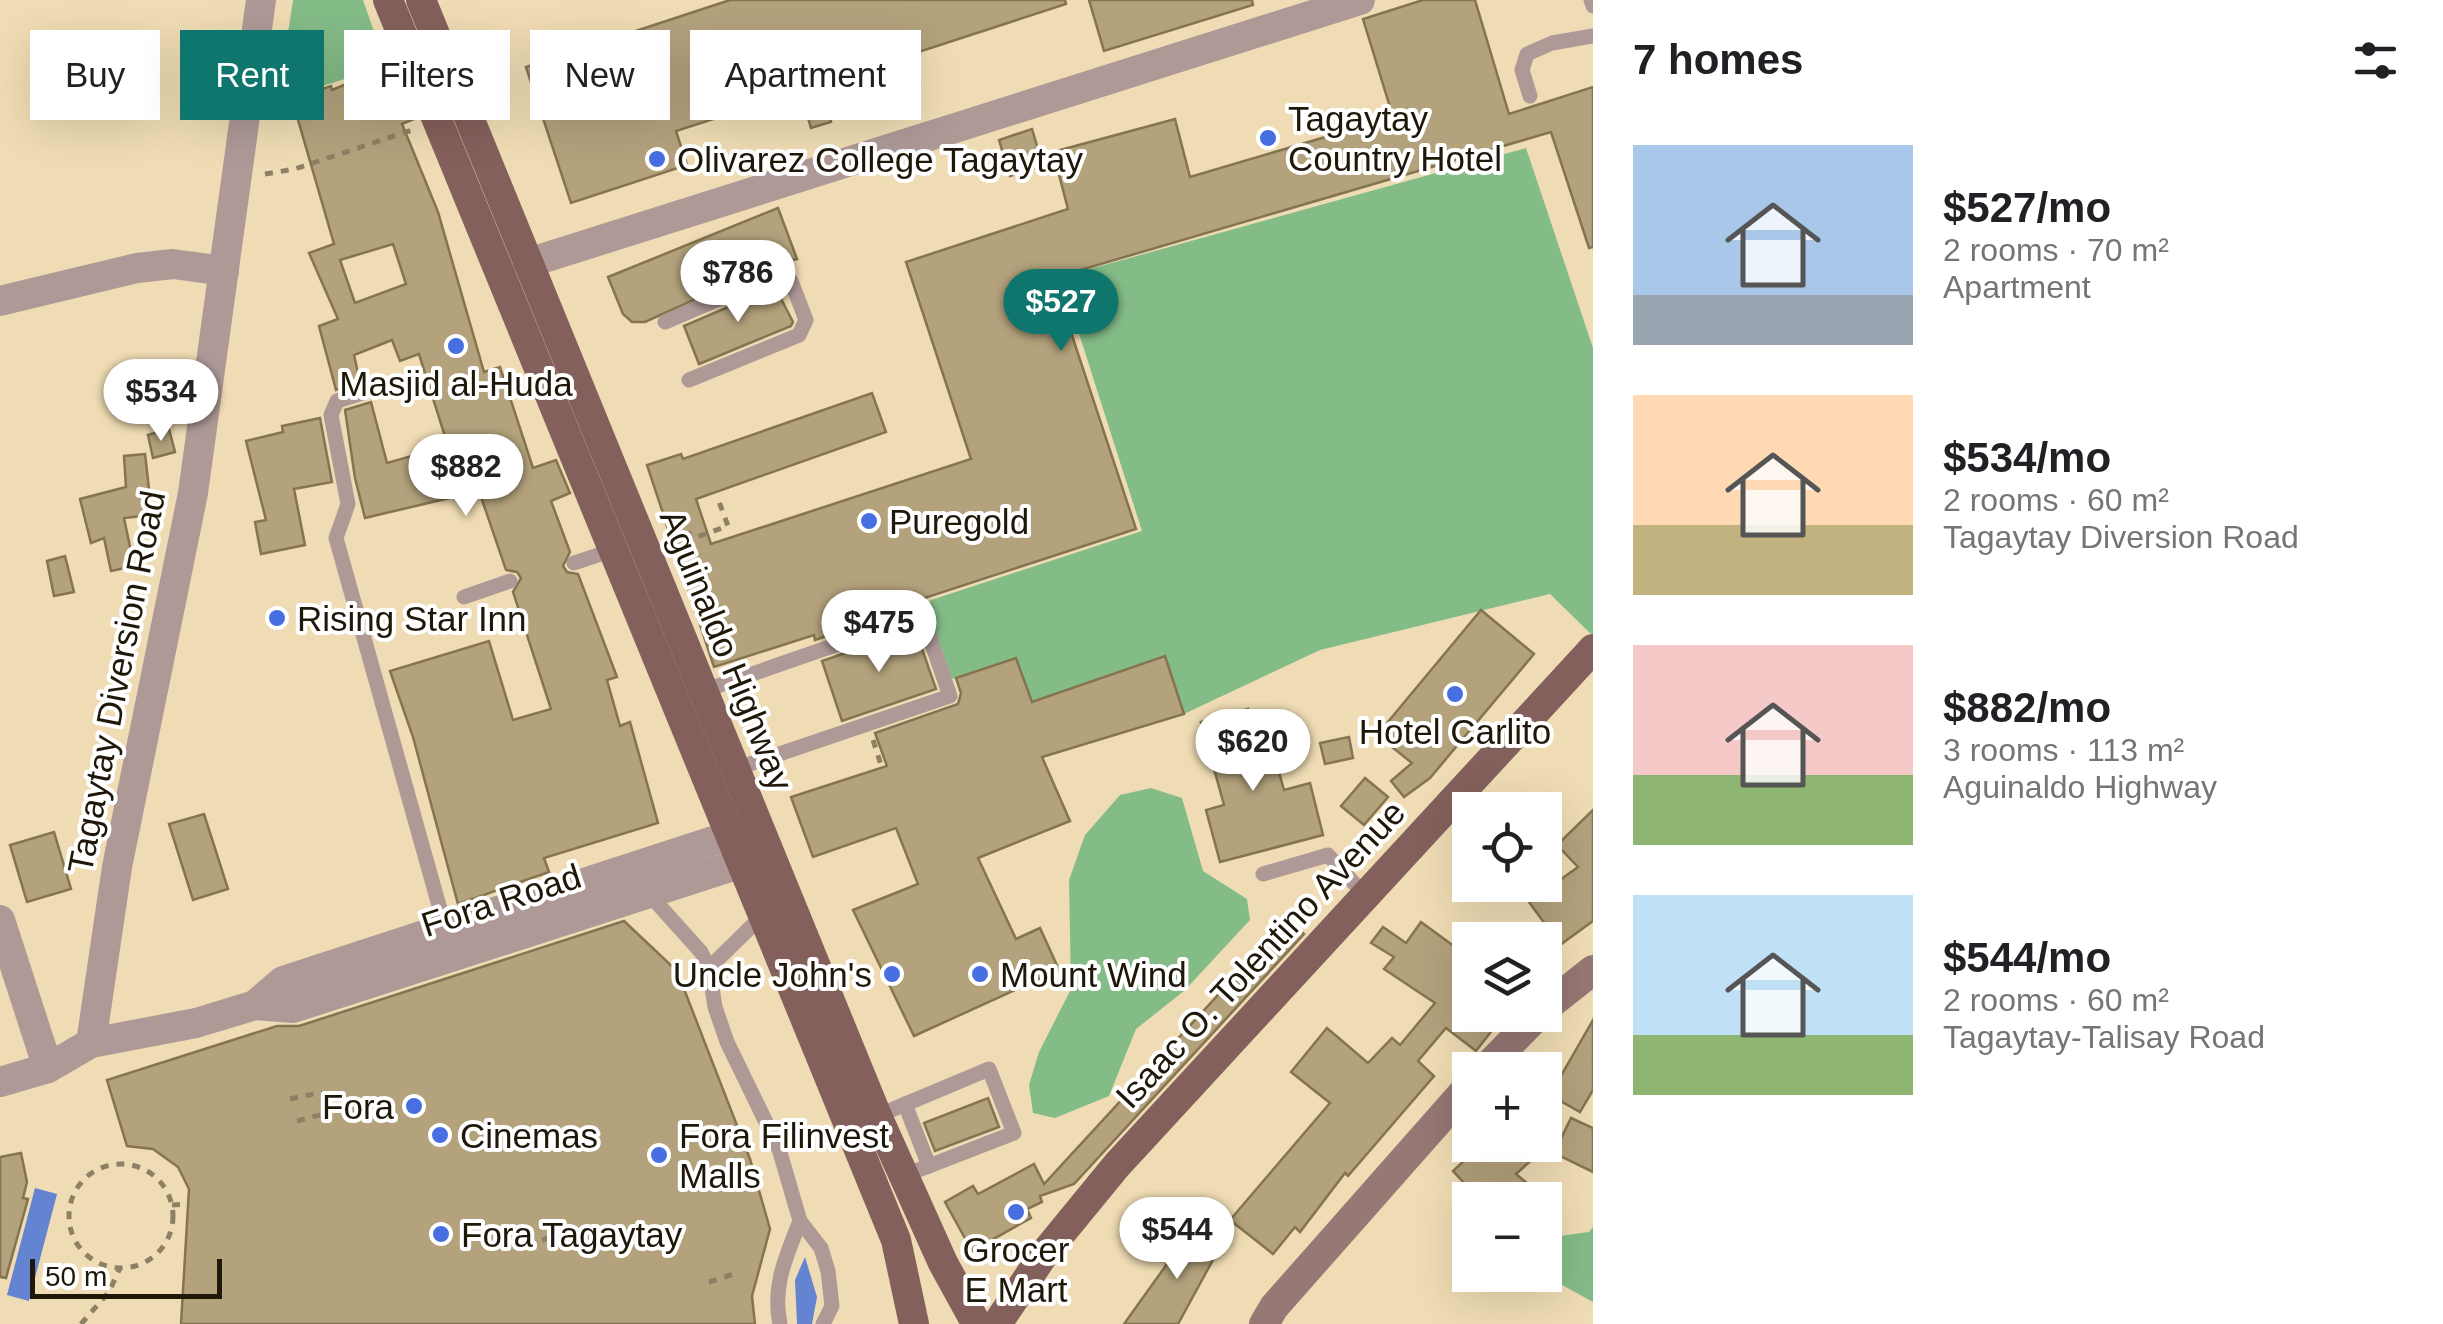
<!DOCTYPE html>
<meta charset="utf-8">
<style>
:root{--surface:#fff;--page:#f2f2f2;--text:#202124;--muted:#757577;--accent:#0f766e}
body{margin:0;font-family:Helvetica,sans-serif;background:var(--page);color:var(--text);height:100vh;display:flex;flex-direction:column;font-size:38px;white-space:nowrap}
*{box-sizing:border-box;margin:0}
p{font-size:32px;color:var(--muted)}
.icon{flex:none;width:55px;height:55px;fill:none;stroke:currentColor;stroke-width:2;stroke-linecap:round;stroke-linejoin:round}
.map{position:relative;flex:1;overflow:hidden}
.side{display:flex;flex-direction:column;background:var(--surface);width:850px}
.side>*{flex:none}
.hud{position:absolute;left:30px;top:30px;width:950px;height:90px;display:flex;gap:20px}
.tools{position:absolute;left:1452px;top:792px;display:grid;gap:20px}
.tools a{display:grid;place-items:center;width:110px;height:110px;border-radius:0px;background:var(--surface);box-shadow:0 10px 40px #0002;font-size:50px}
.scale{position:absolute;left:30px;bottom:25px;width:192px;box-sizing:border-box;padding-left:10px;border:5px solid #1f1809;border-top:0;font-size:28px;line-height:35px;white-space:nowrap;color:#1f1809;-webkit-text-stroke:8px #fff;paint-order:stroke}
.price{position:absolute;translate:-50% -85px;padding:0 22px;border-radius:35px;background:#fff;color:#222;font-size:32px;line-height:65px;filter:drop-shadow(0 2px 5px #0008)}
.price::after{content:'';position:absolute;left:50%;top:60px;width:30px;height:22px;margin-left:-15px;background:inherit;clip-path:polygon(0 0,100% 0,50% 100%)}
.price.on{background:var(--accent);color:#fff}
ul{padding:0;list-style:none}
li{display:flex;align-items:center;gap:30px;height:250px;padding:0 40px}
li span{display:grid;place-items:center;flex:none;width:280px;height:200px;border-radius:0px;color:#555}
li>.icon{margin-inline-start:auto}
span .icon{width:120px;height:120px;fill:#fffc;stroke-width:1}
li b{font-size:42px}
h2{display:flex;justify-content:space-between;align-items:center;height:120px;padding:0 40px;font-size:42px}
.pill{padding:0 35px;border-radius:0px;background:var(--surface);box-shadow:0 10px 40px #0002;font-size:35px;line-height:90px}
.pill.on{background:var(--accent);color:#fff}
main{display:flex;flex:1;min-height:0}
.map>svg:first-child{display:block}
</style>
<main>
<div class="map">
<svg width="1593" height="1324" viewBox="0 0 1593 1324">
<rect width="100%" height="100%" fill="#efdcb4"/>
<g fill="#84bc88">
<path d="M293 0H363L386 66 278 100Z"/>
<path d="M1526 148 1593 348V636L1550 594 1320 650 1184 714 1165 656 1032 702 1016 658 952 679 927 608 931 600 1142 531 1061 277Z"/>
<path d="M1151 788 1182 798 1203 871 1247 899 1250 920 1184 991 1136 1029 1109 1096 1055 1118 1033 1113 1029 1085 1039 1052 1071 989 1069 880 1085 835 1120 795Z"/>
<path d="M1593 1227V1302L1544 1275 1545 1238 1589 1232Z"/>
</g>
<g fill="#6483d1">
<path d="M35 1188 57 1194 29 1301 7 1295Z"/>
<path d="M805 1257 817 1297 812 1324H797L795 1280Z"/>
</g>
<g fill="#b3a27c" stroke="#85744f" stroke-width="2.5" fill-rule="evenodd">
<path d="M730 0H1065L1066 4 820 84 831 122 811 128 800 91 676 131 687 165 571 203 526 67Z"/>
<path d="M1089 0H1252L1253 5 1104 51Z"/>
<path d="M1423 0H1475L1509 114 1593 87V247L1589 248 1551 132 1053 278 1136 529 909 603 910 607 815 640 814 635 714 667 647 465 681 454 683 459 872 393 886 432 696 499 711 544 971 459 906 262 1068 209 1053 152 1175 119 1190 177 1393 117 1363 19Z"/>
<path d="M393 65 416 118 402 124 438 212 484 372 500 367 533 468 556 460 570 493 551 501 570 552 563 566 567 572 578 574 617 677 607 680 620 726 630 722 658 823 544 858 549 872 458 904 413 737 390 671 489 641 513 720 551 709 513 592 521 578 517 572 506 570 479 491 365 518 355 478 345 410 371 402 387 463 448 446 419 354 400 361 392 340 354 355 360 382 336 390 319 326 338 319 309 253 334 244 292 99 331 86 332 90ZM393 244 406 284 355 303 340 260Z"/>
<path d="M1032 129 1043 166 1010 176 999 140Z"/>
<path d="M778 208 797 259 771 265 645 322H632L623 314 608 277Z"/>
<path d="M775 287 793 322 791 326 699 364 684 326Z"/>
<path d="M320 418 332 482 294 489 305 545 261 554 255 522 266 520 246 441 283 432 282 426Z"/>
<path d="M169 429 175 452 153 458 148 435Z"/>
<path d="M145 454 152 515 124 518 134 566 111 571 104 538 91 543 80 499 126 487 124 456Z"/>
<path d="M65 556 74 592 54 596 47 561Z"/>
<path d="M1481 610 1534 654 1430 778 1404 797 1391 781 1412 763 1377 735Z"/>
<path d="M915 629 936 689 842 721 822 661Z"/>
<path d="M1165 656 1184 714 1042 757 1070 821 978 858 1016 939 1040 928 1059 970 914 1036 853 910 918 884 896 828 813 857 791 797 887 766 875 733 958 704 961 693 956 678 1016 658 1032 702Z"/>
<path d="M1248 709 1263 762 1275 758 1284 790 1310 783 1323 835 1220 862 1206 810 1224 805 1201 722Z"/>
<path d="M1349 737 1353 758 1325 764 1320 743Z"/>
<path d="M1365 778 1388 797 1364 825 1341 806Z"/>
<path d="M1593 810V921L1545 956V924L1529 902 1578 867 1557 845Z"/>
<path d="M204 814 228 889 193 900 169 824Z"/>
<path d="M54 832 71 889 27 902 10 845Z"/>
<path d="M1288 919 1304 934 1074 1184 1040 1196 1042 1202 1027 1209 1031 1218 972 1251 945 1202 973 1186 978 1194 1034 1164 1044 1184Z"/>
<path d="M624 921 677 971 750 1159 770 1229 752 1296 755 1324H181L189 1189 178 1167 153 1149 127 1146 107 1080 277 1026H299Z"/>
<path d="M1421 922 1470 958V1015H1504L1476 1051 1446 1028 1418 1061 1434 1076 1348 1176 1345 1173 1300 1232 1295 1227 1273 1254 1230 1220 1330 1103 1291 1072 1327 1028 1368 1063 1392 1038 1400 1045 1435 1003 1384 969 1394 957 1371 943 1383 927 1406 943Z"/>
<path d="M1593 1020V1090L1580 1112 1550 1095Z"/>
<path d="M988 1098 999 1127 935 1151 924 1123Z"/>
<path d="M1571 1118 1593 1128V1172L1554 1153Z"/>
<path d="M1481 1145H1526L1536 1156 1516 1174 1547 1200H1480L1453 1171Z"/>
<path d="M21 1153 27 1182 23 1198 28 1199 6 1278 0 1277V1157Z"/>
<path d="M1195 1225 1220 1247 1178 1324H1124Z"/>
</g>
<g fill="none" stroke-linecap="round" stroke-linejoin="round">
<g stroke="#8d8064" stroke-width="5" stroke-dasharray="8 8" stroke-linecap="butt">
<path d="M265 174 295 169 412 130"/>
<path d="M666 527 685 520 691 539 728 526 718 499"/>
<path d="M873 740 881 765"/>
<path d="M290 1099 322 1092"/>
<path d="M297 1121 327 1113"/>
<circle cx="121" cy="1216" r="52"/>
<path d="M172 1205 188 1204"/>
<path d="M542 1240 573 1231"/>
<path d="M709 1282 737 1273"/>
<path d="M81 1324 109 1292 120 1268"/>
</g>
<g stroke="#ae9997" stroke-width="15">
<path d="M1591 0 1593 6"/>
<path d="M1530 96 1522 70 1527 54 1552 43 1593 36"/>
<path d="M665 322 775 275 791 281 806 320 799 335 689 380"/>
<path d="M378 388 337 401 331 415 348 504 336 538 445 927"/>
<path d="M574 563 613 550"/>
<path d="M464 597 510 581"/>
<path d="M703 691 922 615 950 696 735 769"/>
<path d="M1263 874 1328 855 1365 895"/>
<path d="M648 893 701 952 709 968 715 1007 727 1042 779 1149 800 1221 821 1248 828 1271 832 1306 823 1324"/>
<path d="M709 968 763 915"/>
<path d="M905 1104 929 1166"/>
<path d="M877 1116 989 1069 1014 1133 903 1176"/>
<path d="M780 1324C772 1286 786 1257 800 1221"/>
</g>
<g stroke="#ae9997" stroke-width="30">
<path d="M0 301 137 268 173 264 224 271"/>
<path d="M0 920 48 1068"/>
<path d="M255 1005 283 981 753 828"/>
<path d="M91 1043 196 1023 255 1005 293 1008 764 856"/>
</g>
<g stroke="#ae9997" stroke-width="30">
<path d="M528 263 1360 0"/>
<path d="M0 1082 48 1068 91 1043 117 867 193 493 261 0"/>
</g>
<g stroke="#967874" stroke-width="30">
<path d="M1545 1008 1593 970"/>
<path d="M1484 1070 1538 1015"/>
<path d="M1264 1324 1274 1307 1470 1085"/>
</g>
<g stroke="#84605c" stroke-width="30">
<path d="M388 0 896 1240 914 1324"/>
<path d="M421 0 877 1116 943 1263 976 1323"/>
<path d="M997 1324 1044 1254 1117 1165 1593 649"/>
</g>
</g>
<g fill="#476fe2" stroke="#fff" stroke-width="4">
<circle cx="1268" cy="138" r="10"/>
<circle cx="657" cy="159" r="10"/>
<circle cx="456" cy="346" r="10"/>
<circle cx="869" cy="521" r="10"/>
<circle cx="277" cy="618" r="10"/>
<circle cx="1455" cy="694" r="10"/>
<circle cx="892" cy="974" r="10"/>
<circle cx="980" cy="974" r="10"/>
<circle cx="414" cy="1106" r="10"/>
<circle cx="440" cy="1135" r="10"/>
<circle cx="659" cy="1155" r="10"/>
<circle cx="1016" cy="1212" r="10"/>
<circle cx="441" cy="1234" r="10"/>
</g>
<g text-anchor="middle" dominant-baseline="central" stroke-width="8" stroke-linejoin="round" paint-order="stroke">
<g font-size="35" fill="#1f1809" stroke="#fff" text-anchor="start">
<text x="1288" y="118">Tagaytay<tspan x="1288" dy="40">Country Hotel</tspan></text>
<text x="677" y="159">Olivarez College Tagaytay</text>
<text x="456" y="383" text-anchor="middle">Masjid al-Huda</text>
<text x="889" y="521">Puregold</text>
<text x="297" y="618">Rising Star Inn</text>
<text x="1455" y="731" text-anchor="middle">Hotel Carlito</text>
<text x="872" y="974" text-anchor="end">Uncle John's</text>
<text x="1000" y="974">Mount Wind</text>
<text x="394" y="1106" text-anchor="end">Fora</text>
<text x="460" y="1135">Cinemas</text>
<text x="679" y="1135">Fora Filinvest<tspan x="679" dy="40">Malls</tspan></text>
<text x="461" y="1234">Fora Tagaytay</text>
<text x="1016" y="1249" text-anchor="middle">Grocer<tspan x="1016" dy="40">E Mart</tspan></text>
</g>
<g font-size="35" fill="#1f1809" stroke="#fff">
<text transform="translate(727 650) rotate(68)">Aguinaldo Highway</text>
<text transform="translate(116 682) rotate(-79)">Tagaytay Diversion Road</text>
<text transform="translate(501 900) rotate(-18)">Fora Road</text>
<text transform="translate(1260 954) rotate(-47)">Isaac O. Tolentino Avenue</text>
</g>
</g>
</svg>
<div class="tools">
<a><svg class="icon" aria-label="locate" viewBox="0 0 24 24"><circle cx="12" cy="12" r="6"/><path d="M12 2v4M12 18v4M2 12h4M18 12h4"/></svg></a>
<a><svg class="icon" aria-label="layers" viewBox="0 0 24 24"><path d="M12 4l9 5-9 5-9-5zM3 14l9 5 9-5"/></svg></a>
<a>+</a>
<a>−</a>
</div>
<div class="scale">50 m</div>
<b class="price" style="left:738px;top:325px">$786</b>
<b class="price on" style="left:1061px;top:354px">$527</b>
<b class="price" style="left:161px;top:444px">$534</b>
<b class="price" style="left:466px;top:519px">$882</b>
<b class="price" style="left:879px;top:675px">$475</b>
<b class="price" style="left:1253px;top:794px">$620</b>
<b class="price" style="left:1177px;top:1282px">$544</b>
<div class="hud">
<a class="pill">Buy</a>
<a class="pill on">Rent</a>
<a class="pill">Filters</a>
<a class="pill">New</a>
<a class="pill">Apartment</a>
</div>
</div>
<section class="side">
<h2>7 homes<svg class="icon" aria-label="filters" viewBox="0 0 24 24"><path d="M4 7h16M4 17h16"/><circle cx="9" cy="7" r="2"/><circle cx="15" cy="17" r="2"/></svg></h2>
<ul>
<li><span style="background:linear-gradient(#a9c7e8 75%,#9aa5b1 0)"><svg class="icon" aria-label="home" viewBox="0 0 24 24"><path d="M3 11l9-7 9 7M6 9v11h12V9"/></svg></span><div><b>$527/mo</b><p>2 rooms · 70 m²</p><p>Apartment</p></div></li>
<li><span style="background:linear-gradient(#ffd9b3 65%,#c2b280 0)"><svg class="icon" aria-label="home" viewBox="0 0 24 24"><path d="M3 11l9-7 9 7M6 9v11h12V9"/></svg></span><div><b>$534/mo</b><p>2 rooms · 60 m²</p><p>Tagaytay Diversion Road</p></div></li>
<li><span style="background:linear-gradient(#f6c9c9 65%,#8fb573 0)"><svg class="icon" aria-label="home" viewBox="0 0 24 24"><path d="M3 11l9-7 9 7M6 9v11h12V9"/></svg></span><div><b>$882/mo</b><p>3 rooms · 113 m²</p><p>Aguinaldo Highway</p></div></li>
<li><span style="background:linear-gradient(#bfe0f5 70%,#8fb573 0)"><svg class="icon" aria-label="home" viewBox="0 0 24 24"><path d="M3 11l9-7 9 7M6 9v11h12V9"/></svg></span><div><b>$544/mo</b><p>2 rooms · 60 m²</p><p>Tagaytay-Talisay Road</p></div></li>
</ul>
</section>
</main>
